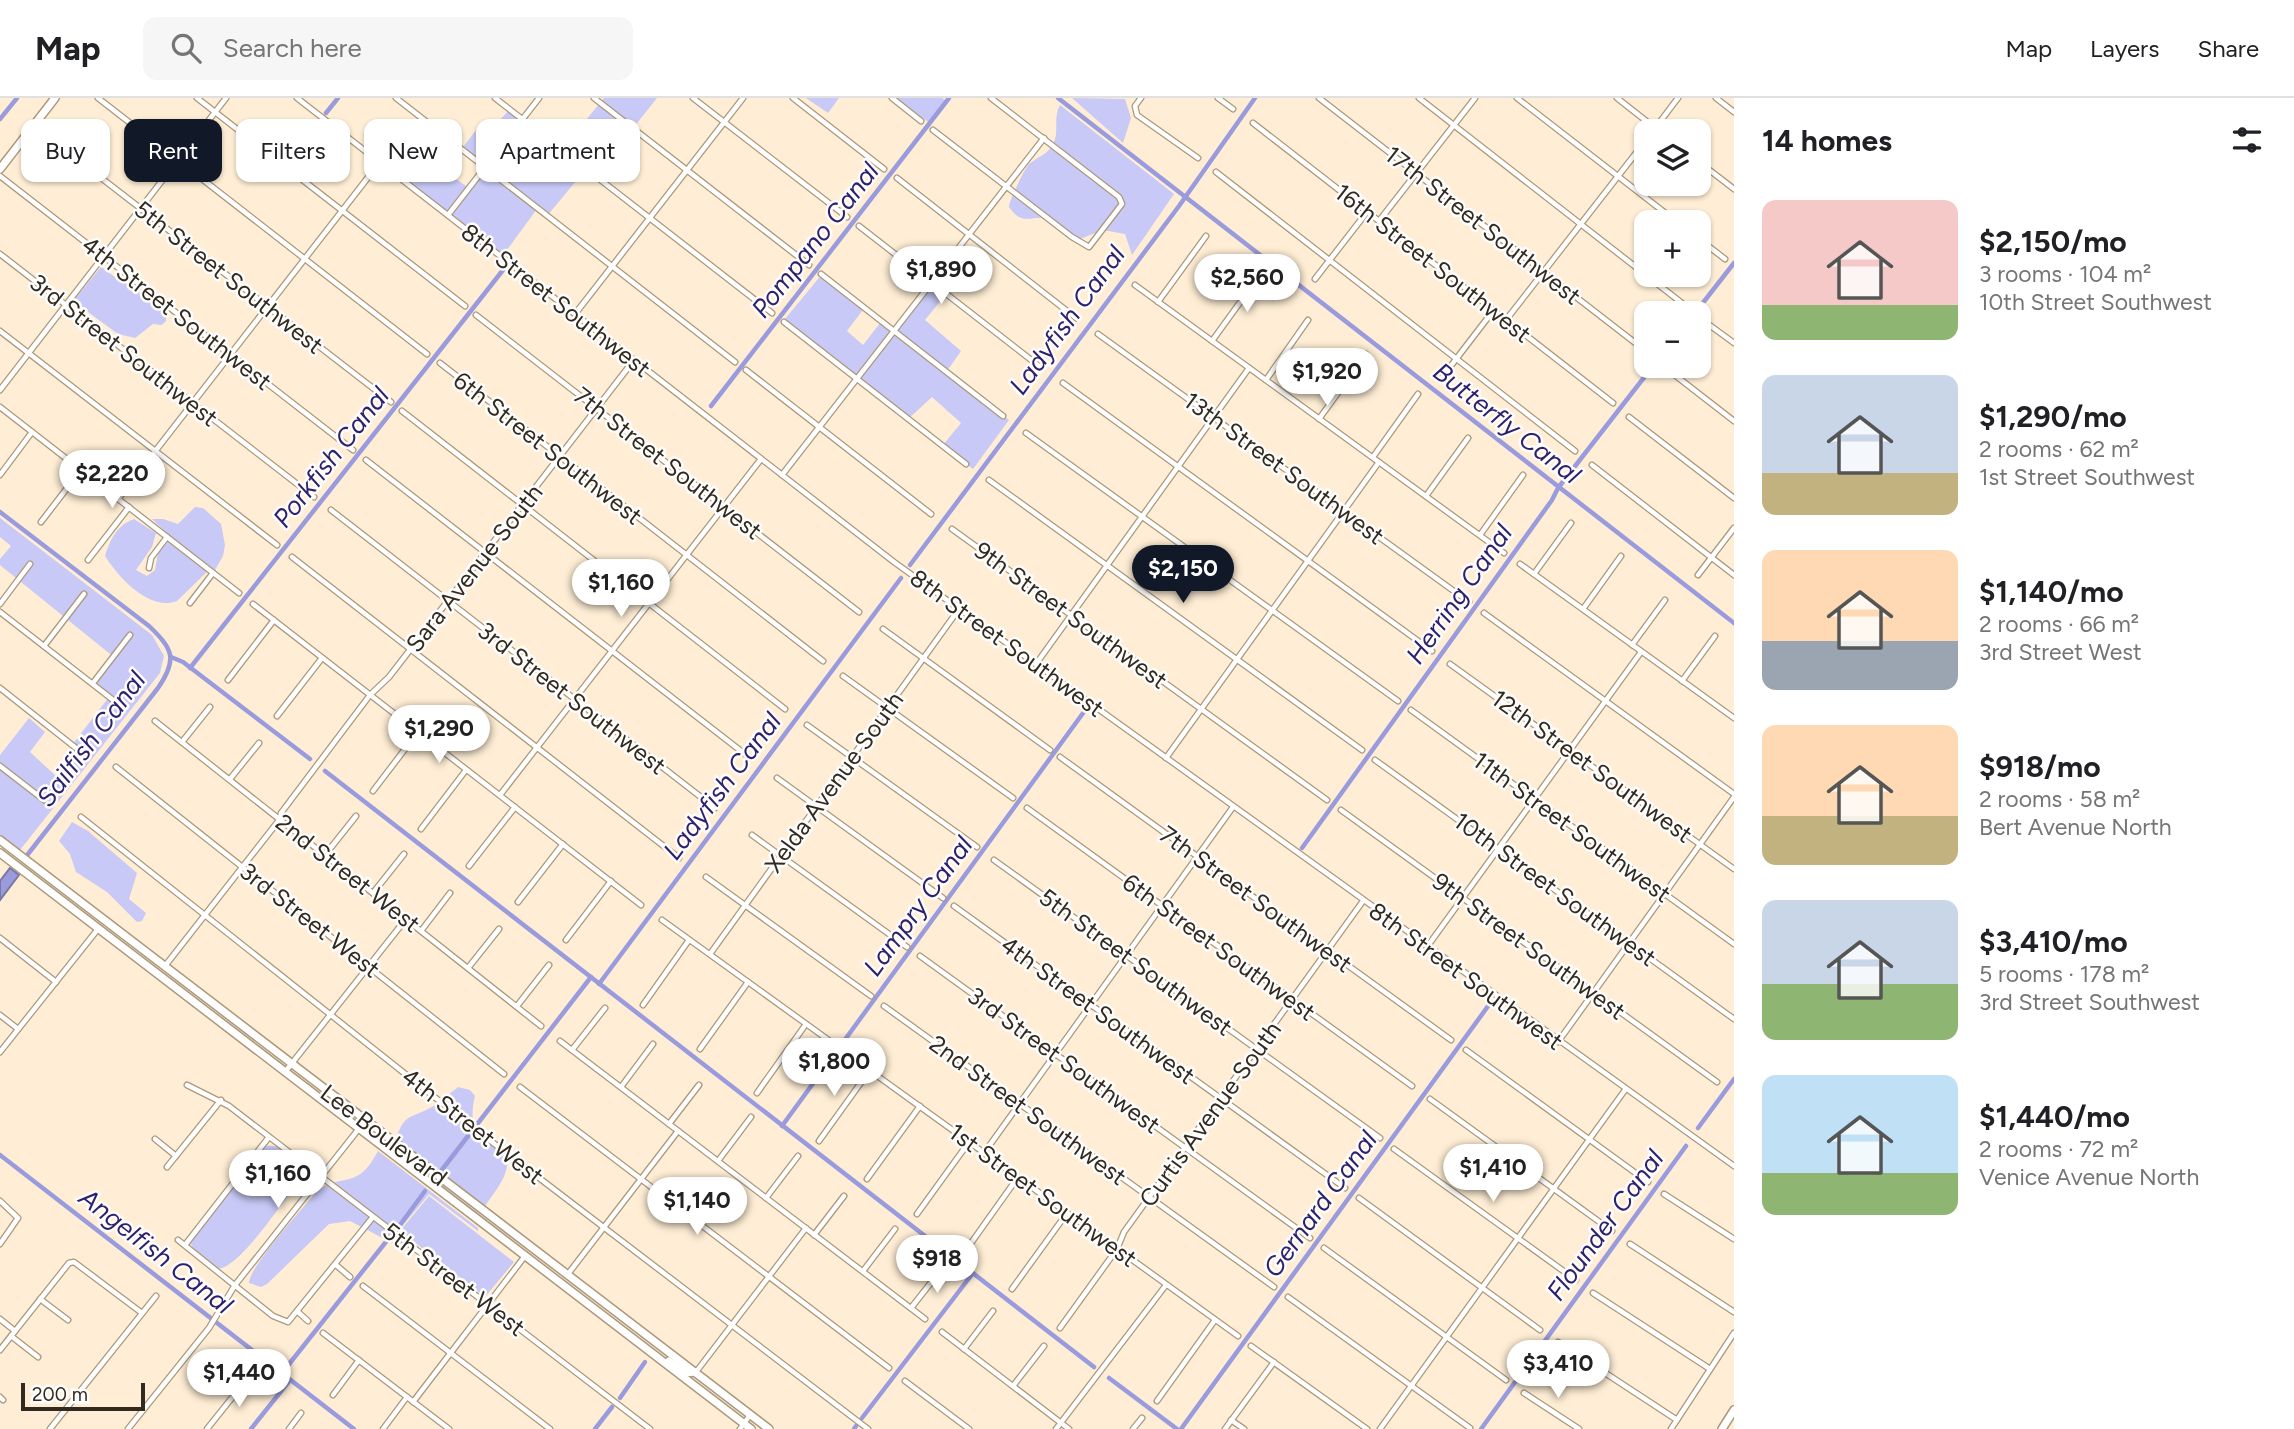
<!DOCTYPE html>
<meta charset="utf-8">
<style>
:root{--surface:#fff;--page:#f6f6f6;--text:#202124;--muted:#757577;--line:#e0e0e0;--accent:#111827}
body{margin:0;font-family:Figtree,sans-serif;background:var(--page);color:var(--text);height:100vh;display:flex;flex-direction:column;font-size:26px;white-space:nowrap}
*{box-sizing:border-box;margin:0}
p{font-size:23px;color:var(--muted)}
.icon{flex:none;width:38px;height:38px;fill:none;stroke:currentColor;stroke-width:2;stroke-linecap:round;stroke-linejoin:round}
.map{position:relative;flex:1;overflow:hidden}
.details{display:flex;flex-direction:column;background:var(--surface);width:560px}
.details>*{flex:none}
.guide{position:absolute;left:21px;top:21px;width:665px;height:63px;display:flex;gap:14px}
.tools{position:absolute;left:1634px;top:21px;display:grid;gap:14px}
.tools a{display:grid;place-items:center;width:77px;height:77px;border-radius:14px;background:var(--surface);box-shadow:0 2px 5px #0004;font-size:35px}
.scale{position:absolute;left:21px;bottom:18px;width:124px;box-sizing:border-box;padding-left:7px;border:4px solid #322a1e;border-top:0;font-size:19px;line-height:24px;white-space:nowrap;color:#322a1e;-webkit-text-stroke:5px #fdfdfd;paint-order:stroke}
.price{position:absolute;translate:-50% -60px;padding:0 16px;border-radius:24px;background:#fff;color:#222;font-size:23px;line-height:46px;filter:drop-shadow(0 2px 4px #0008)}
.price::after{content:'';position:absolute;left:50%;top:42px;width:21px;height:16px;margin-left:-10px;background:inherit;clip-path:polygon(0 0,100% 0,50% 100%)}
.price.active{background:var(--accent);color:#fff}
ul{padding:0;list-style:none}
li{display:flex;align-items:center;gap:21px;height:175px;padding:0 28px}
li span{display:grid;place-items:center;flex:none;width:196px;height:140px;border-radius:14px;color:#555}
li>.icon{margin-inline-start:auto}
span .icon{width:84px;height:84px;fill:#fffc;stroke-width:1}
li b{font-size:30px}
h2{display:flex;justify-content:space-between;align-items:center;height:84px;padding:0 28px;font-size:30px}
.chip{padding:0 24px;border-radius:14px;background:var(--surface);box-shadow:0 2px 5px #0004;font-size:24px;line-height:63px}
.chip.active{background:var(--accent);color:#fff}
header{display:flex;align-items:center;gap:42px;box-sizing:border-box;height:98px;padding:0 35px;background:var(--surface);border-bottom:2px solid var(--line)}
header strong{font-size:33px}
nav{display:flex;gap:38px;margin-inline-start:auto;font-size:24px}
.search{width:490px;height:63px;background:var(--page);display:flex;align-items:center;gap:18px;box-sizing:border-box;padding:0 24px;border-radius:14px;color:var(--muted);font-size:26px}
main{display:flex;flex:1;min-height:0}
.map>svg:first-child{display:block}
</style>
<header>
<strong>Map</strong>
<div class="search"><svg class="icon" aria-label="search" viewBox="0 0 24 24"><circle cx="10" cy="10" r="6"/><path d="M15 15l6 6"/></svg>Search here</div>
<nav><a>Map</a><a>Layers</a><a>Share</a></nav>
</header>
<main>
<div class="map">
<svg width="1734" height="1331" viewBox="0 0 1734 1331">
<rect width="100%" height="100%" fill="#ffeed5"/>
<g fill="#c8c9f6">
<path d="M604 0H657L595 78 586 71 547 118 537 111 501 160 408 85 426 62 468 89 485 68 464 48 479 28 488 35 508 13 559 55Z"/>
<path d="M806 0H839L828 15Z"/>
<path d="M895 0H942L948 4 931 26Z"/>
<path d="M1072 0 1125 1 1131 20 1123 45Z"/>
<path d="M1060 7 1174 96 1132 157 1125 136 1103 132 1080 141C1069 136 1061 127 1050 122 1034 114 1024 131 1009 109 1008 105 1025 70 1029 66 1036 60 1046 57 1051 49 1061 37 1052 21 1060 7Z"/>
<path d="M101 169 115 179 124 180 136 193 149 200 166 215V223L162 227 153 226 135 240 118 236 73 203Z"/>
<path d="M823 175 865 209 847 233 863 247 881 224 893 233 933 184 946 196 925 222 961 253 947 273 1009 322 973 371 943 347 961 325 932 299 907 322 785 221Z"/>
<path d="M195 409 203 410 221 426 225 447 223 458 215 472 211 470 177 503C150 514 118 479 105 458 110 442 117 427 134 421L156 435 152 449 136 472 147 478 155 472 158 455 167 445 169 437 152 421H163L178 426Z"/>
<path d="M0 420 152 537 164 558 160 575 20 752 0 737V657L29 620 45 634 30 654 57 679 81 654 72 647 109 599 91 582 115 560 0 467V461L11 448 0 439Z"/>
<path d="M72 724 88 733 137 775 129 801 146 815 142 823 137 824 107 794 76 774 70 756 59 743Z"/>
<path d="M458 989 470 992 475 998C462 1050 506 1040 507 1066 507 1081 491 1098 484 1110L396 1043C403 1013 414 1021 435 1007 443 1002 450 995 458 989Z"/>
<path d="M267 1048C288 1046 303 1067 297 1086 282 1104 238 1173 216 1171L197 1157 190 1145 258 1055Z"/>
<path d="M378 1053 478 1130V1133L429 1096 399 1132 417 1148 394 1146 350 1123 329 1126 267 1186 261 1189 249 1185C249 1169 304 1109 317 1093 344 1074 357 1093 378 1053Z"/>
<path d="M415 1069 423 1072 530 1156H527Z"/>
<path d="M429 1098 514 1164 485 1199 400 1133Z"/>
</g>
<path fill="#9a9bdd" stroke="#7b79a4" stroke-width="2" d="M10 770 19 777 0 802V783Z"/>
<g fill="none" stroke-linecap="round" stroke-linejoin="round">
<g stroke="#9a9bdd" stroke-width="4.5">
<path d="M1058 0 1734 525"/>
<path d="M326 15 338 0"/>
<path d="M0 21 17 0"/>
<path d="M1695 215 1734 165"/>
<path d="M711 308 949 0"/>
<path d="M0 414 149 528C173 551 178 561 158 590L28 756"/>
<path d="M910 467 1179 108 1255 0"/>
<path d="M171 559 183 564 310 661"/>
<path d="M190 570 503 172"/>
<path d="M325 673 1094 1269"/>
<path d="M1302 750 1552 402 1558 390 1653 268"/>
<path d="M599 886 901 480"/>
<path d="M782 1028 1086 611"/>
<path d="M1698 1030 1734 981"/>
<path d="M0 1057 354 1331"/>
<path d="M441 1073 591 879"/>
<path d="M397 1131 425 1093"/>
<path d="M282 1275 389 1140"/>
<path d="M1109 1280 1177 1331"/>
<path d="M620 1300 645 1264"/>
<path d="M862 1320 973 1175"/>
<path d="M251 1331 290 1282"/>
<path d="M595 1331 612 1309"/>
<path d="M854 1331 856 1328"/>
<path d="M1181 1331 1491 904"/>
<path d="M1481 1331 1686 1048"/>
</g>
<defs>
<g id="street">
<path d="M98 0 427 256"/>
<path d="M197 0 465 208"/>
<path d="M297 0 894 464 1734 1068"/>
<path d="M396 0 735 264"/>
<path d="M495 0 772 215"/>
<path d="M594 0 809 167"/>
<path d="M693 0 847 119"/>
<path d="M793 0 884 71"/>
<path d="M892 0 921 23"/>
<path d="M1141 0 1135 8 1137 17 1198 60"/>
<path d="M1218 0 1233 11"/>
<path d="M1319 0 1647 254"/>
<path d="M1419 0 1687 209"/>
<path d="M1517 0 1677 124"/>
<path d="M1617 0 1659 33"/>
<path d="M1716 0 1734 14"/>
<path d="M1253 25 1613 305"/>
<path d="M34 28 391 304"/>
<path d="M933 32 1072 139 1089 149 1122 106 1119 99 991 0"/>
<path d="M1653 33 1678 0"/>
<path d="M1699 64 1734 91"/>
<path d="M1216 74 1575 353"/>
<path d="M0 78 353 352"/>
<path d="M897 80 1076 220"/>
<path d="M448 117 539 0"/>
<path d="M1379 123 1475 0"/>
<path d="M859 128 1039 268"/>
<path d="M1699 141 1725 161"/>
<path d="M0 156 314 399"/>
<path d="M821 176 1003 318"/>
<path d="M1315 181 1367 114"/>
<path d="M1135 187 1504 455"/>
<path d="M1158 204 1206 138"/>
<path d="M575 216 743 0"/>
<path d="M476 217 859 514"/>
<path d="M1506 222 1647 41"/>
<path d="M784 224 966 366"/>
<path d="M1708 226 1734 245"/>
<path d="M0 233 277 447"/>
<path d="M1098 236 1469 504"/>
<path d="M1212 243 1262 174"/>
<path d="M440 265 823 563"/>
<path d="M1667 271 1734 323"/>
<path d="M746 272 931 416"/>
<path d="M1266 282 1308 222"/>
<path d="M1440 282 1493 213"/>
<path d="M1063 285 1432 553"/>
<path d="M0 292 226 0"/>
<path d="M0 309 239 495"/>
<path d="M402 313 785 611"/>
<path d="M1629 319 1734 400"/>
<path d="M1319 321 1366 256"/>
<path d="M1026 335 1398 603"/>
<path d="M1373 359 1418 296"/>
<path d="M366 362 750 660"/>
<path d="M1592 367 1734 477"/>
<path d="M0 377 32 334"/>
<path d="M782 377 1044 40"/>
<path d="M989 382 1362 652"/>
<path d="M1426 398 1468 340"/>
<path d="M118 401 380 64"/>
<path d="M331 412 715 710"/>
<path d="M41 424 81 372"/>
<path d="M952 431 1327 702"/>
<path d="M1480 437 1523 377"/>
<path d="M292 459 679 760"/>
<path d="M88 462 129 409"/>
<path d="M1520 466 1734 620"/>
<path d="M149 470 151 460 167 439"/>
<path d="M1534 476 1571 425"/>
<path d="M1698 477 1734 430"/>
<path d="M190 505 213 475"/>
<path d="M0 506 30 466"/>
<path d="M253 506 641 807"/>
<path d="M1583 511 1621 458"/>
<path d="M0 514 117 605"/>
<path d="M1484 515 1734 696"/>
<path d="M883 531 1050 652"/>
<path d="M1632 547 1665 502"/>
<path d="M44 548 84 496"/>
<path d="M1036 566 1249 270"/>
<path d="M1450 566 1734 771"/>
<path d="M843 578 1013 700"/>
<path d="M228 582 274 522"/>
<path d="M1682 583 1715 538"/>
<path d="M93 585 130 537"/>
<path d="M0 590 81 654"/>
<path d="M1411 612 1734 846"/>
<path d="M277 618 322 560"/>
<path d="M155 623 541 928"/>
<path d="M807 627 977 749"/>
<path d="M182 644 210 609"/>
<path d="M1060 659 1451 942"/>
<path d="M1166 660 1379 364"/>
<path d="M1375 662 1734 921"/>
<path d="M0 668 44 702"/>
<path d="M116 669 504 976"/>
<path d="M777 680 943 800"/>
<path d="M230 681 259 645"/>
<path d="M373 693 418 634"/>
<path d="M500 697 761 361"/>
<path d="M1027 710 1412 988"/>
<path d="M1341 712 1717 984"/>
<path d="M81 719 471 1028 868 1331"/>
<path d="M421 731 466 672"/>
<path d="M752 737 907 849"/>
<path d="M325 757 356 718"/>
<path d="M994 762 1380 1040"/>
<path d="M469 768 515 709"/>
<path d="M706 779 871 898"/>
<path d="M373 795 404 756"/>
<path d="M518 804 563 746"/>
<path d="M954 808 1345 1090"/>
<path d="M662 822 834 946"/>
<path d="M421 833 450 795"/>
<path d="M0 840 56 884"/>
<path d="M566 842 611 783"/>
<path d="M1427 849 1641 554"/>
<path d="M710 856 959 511"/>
<path d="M920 858 1310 1140"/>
<path d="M165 868 280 721 281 715 370 597 389 579 634 262"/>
<path d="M468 870 499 831"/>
<path d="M643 907 689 842"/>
<path d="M517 908 549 867"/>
<path d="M884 908 1274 1189"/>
<path d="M0 917 18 931"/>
<path d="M560 943 925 1221"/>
<path d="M1558 944 1734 699"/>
<path d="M700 951 748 884"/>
<path d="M572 952 605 910"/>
<path d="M1466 952 1648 1084"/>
<path d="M0 954 98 831"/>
<path d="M847 956 1238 1238"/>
<path d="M285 974 406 821"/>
<path d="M187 987 229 1008 650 1331"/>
<path d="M520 989 889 1270"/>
<path d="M621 989 653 946"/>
<path d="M757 995 806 926"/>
<path d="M1430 1001 1612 1133"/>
<path d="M669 1026 699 987"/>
<path d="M155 1041 176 1058"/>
<path d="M819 1043 870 972"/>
<path d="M1394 1051 1576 1182"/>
<path d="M984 1055 1233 709"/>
<path d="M718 1063 751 1019"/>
<path d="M167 1069 221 1002"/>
<path d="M867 1081 920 1008"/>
<path d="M1664 1096 1734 1141"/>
<path d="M766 1100 798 1058"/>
<path d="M1359 1100 1540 1232"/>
<path d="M0 1103 18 1120 0 1146"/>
<path d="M917 1116 969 1044"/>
<path d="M814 1137 844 1098"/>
<path d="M178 1142 273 1218 288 1224 373 1119"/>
<path d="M1630 1146 1734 1214"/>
<path d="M185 1147 269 1039"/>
<path d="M1324 1150 1506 1282"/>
<path d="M964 1155 1018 1079"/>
<path d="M336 1167 350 1179"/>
<path d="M863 1173 895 1131"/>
<path d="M568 1176 678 1033"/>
<path d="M363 1188 550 1331"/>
<path d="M1012 1191 1067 1115"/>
<path d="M1593 1195 1710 1271"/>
<path d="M1288 1199 1470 1330"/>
<path d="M40 1201 68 1222"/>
<path d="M911 1210 944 1168"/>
<path d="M298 1214 308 1223"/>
<path d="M0 1221 15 1233"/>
<path d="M1060 1230 1117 1151 1124 1134 1363 803"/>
<path d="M942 1234 1069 1331"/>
<path d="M323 1235 449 1331"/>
<path d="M11 1238 38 1259"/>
<path d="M1558 1244 1677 1322"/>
<path d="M1251 1248 1367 1331"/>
<path d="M964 1251 993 1213"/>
<path d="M0 1252 69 1165 74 1164 142 1215"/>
<path d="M696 1274 806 1130"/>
<path d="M905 1283 969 1331"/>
<path d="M1013 1288 1044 1248"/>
<path d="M1524 1295 1579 1331"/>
<path d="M333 1297 359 1262"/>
<path d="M0 1299 3 1302"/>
<path d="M1157 1303 1215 1222"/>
<path d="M413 1304 525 1158"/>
<path d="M1231 1322 1244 1331"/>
<path d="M50 1331 156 1198"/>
<path d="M128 1331 209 1230 235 1187 365 1023"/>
<path d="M207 1331 251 1276"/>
<path d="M289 1331 301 1315"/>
<path d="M383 1331 407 1299"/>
<path d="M740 1331 750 1317"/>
<path d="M1056 1331 1166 1187"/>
<path d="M1133 1331 1142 1320"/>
<path d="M1225 1331 1274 1264"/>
<path d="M1380 1331 1625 992"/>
<path d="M1671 1331 1734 1235"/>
</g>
<g id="secondary">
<path d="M0 71 55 0"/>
<path d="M0 742 769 1331"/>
<path d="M0 755 751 1331"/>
<path d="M669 1263 686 1275 695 1274"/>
<path d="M1722 1331 1734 1312"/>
</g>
</defs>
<use href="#street" stroke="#ac987b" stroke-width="7"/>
<use href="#secondary" stroke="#ac987b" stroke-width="10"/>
<use href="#street" stroke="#fff" stroke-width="4.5"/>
<use href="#secondary" stroke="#fff" stroke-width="7"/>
</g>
<g text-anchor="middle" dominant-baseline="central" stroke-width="5" stroke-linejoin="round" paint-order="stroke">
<g font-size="24" fill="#322a1e" stroke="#fdfdfd">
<text transform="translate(1483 127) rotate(38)">17th Street Southwest</text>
<text transform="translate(1433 165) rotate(38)">16th Street Southwest</text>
<text transform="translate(229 179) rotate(38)">5th Street Southwest</text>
<text transform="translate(556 202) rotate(38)">8th Street Southwest</text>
<text transform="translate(177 215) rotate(38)">4th Street Southwest</text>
<text transform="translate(124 252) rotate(38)">3rd Street Southwest</text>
<text transform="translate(548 350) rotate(38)">6th Street Southwest</text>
<text transform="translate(668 365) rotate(38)">7th Street Southwest</text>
<text transform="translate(1284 370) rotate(36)">13th Street Southwest</text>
<text transform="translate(474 470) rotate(-52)">Sara Avenue South</text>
<text transform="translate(1071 517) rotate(36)">9th Street Southwest</text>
<text transform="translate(1007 545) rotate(36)">8th Street Southwest</text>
<text transform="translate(572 600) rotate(38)">3rd Street Southwest</text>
<text transform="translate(1592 668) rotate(36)">12th Street Southwest</text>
<text transform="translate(834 684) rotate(-54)">Xelda Avenue South</text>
<text transform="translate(1572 729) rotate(36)">11th Street Southwest</text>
<text transform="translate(348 775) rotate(38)">2nd Street West</text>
<text transform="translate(1555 791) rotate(36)">10th Street Southwest</text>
<text transform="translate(1256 801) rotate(36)">7th Street Southwest</text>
<text transform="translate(310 822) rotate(38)">3rd Street West</text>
<text transform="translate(1529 848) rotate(36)">9th Street Southwest</text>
<text transform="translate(1219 849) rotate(36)">6th Street Southwest</text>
<text transform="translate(1136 864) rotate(36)">5th Street Southwest</text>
<text transform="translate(1466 878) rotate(36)">8th Street Southwest</text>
<text transform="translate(1098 912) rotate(36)">4th Street Southwest</text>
<text transform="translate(1064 962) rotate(36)">3rd Street Southwest</text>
<text transform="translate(1028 1012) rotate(36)">2nd Street Southwest</text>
<text transform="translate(1210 1016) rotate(-54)">Curtis Avenue South</text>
<text transform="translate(473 1028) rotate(38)">4th Street West</text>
<text transform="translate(384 1037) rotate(37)">Lee Boulevard</text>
<text transform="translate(1043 1097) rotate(36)">1st Street Southwest</text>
<text transform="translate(454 1181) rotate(37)">5th Street West</text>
</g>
<g font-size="26" font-style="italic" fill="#2d216e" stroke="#fdfdfd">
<text transform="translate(815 142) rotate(-52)">Pompano Canal</text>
<text transform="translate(1067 222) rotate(-54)">Ladyfish Canal</text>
<text transform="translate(1507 325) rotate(38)">Butterfly Canal</text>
<text transform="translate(331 359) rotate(-52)">Porkfish Canal</text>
<text transform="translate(1459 496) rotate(-55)">Herring Canal</text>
<text transform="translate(91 641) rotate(-53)">Sailfish Canal</text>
<text transform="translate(722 688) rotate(-53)">Ladyfish Canal</text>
<text transform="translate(918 808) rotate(-54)">Lampry Canal</text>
<text transform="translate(1320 1106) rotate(-54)">Gernard Canal</text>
<text transform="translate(1605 1127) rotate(-54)">Flounder Canal</text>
<text transform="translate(156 1153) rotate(38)">Angelfish Canal</text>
</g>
</g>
</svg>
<div class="tools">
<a><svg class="icon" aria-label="layers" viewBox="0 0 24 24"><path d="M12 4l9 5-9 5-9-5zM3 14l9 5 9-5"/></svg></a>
<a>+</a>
<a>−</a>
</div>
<div class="scale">200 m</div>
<b class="price" style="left:941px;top:208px">$1,890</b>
<b class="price" style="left:1247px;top:216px">$2,560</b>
<b class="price" style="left:1327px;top:310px">$1,920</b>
<b class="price" style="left:112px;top:412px">$2,220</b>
<b class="price active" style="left:1183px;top:507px">$2,150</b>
<b class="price" style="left:621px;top:521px">$1,160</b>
<b class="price" style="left:439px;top:667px">$1,290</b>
<b class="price" style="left:834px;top:1000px">$1,800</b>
<b class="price" style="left:1493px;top:1106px">$1,410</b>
<b class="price" style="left:278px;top:1112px">$1,160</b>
<b class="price" style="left:697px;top:1139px">$1,140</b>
<b class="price" style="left:937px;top:1197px">$918</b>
<b class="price" style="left:1558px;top:1302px">$3,410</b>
<b class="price" style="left:239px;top:1311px">$1,440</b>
<div class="guide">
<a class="chip">Buy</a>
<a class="chip active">Rent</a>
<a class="chip">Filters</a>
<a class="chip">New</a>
<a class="chip">Apartment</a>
</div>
</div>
<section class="details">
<h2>14 homes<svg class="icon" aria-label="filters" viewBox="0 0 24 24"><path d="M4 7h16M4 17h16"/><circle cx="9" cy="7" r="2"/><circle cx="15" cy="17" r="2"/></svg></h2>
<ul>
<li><span style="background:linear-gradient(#f6c9c9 75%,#8fb573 0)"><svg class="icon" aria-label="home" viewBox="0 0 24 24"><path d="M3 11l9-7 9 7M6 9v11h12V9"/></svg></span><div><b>$2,150/mo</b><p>3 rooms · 104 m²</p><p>10th Street Southwest</p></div></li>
<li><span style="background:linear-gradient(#c9d6e8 70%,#c2b280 0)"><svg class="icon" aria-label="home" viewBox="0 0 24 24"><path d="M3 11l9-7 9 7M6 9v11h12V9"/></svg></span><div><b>$1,290/mo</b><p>2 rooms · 62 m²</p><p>1st Street Southwest</p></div></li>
<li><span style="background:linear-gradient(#ffd9b3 65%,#9aa5b1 0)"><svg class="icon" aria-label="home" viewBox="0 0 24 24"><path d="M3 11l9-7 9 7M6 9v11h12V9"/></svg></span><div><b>$1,140/mo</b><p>2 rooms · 66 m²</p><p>3rd Street West</p></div></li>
<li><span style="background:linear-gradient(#ffd9b3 65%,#c2b280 0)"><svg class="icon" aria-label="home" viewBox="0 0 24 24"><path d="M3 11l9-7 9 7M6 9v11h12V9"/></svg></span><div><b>$918/mo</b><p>2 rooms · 58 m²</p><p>Bert Avenue North</p></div></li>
<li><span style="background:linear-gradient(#c9d6e8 60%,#8fb573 0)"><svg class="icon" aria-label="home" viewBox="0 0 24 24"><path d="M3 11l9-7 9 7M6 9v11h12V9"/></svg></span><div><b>$3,410/mo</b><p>5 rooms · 178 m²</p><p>3rd Street Southwest</p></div></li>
<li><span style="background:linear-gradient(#bfe0f5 70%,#8fb573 0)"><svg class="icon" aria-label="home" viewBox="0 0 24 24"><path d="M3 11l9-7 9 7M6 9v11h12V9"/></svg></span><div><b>$1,440/mo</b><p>2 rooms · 72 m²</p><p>Venice Avenue North</p></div></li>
</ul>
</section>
</main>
